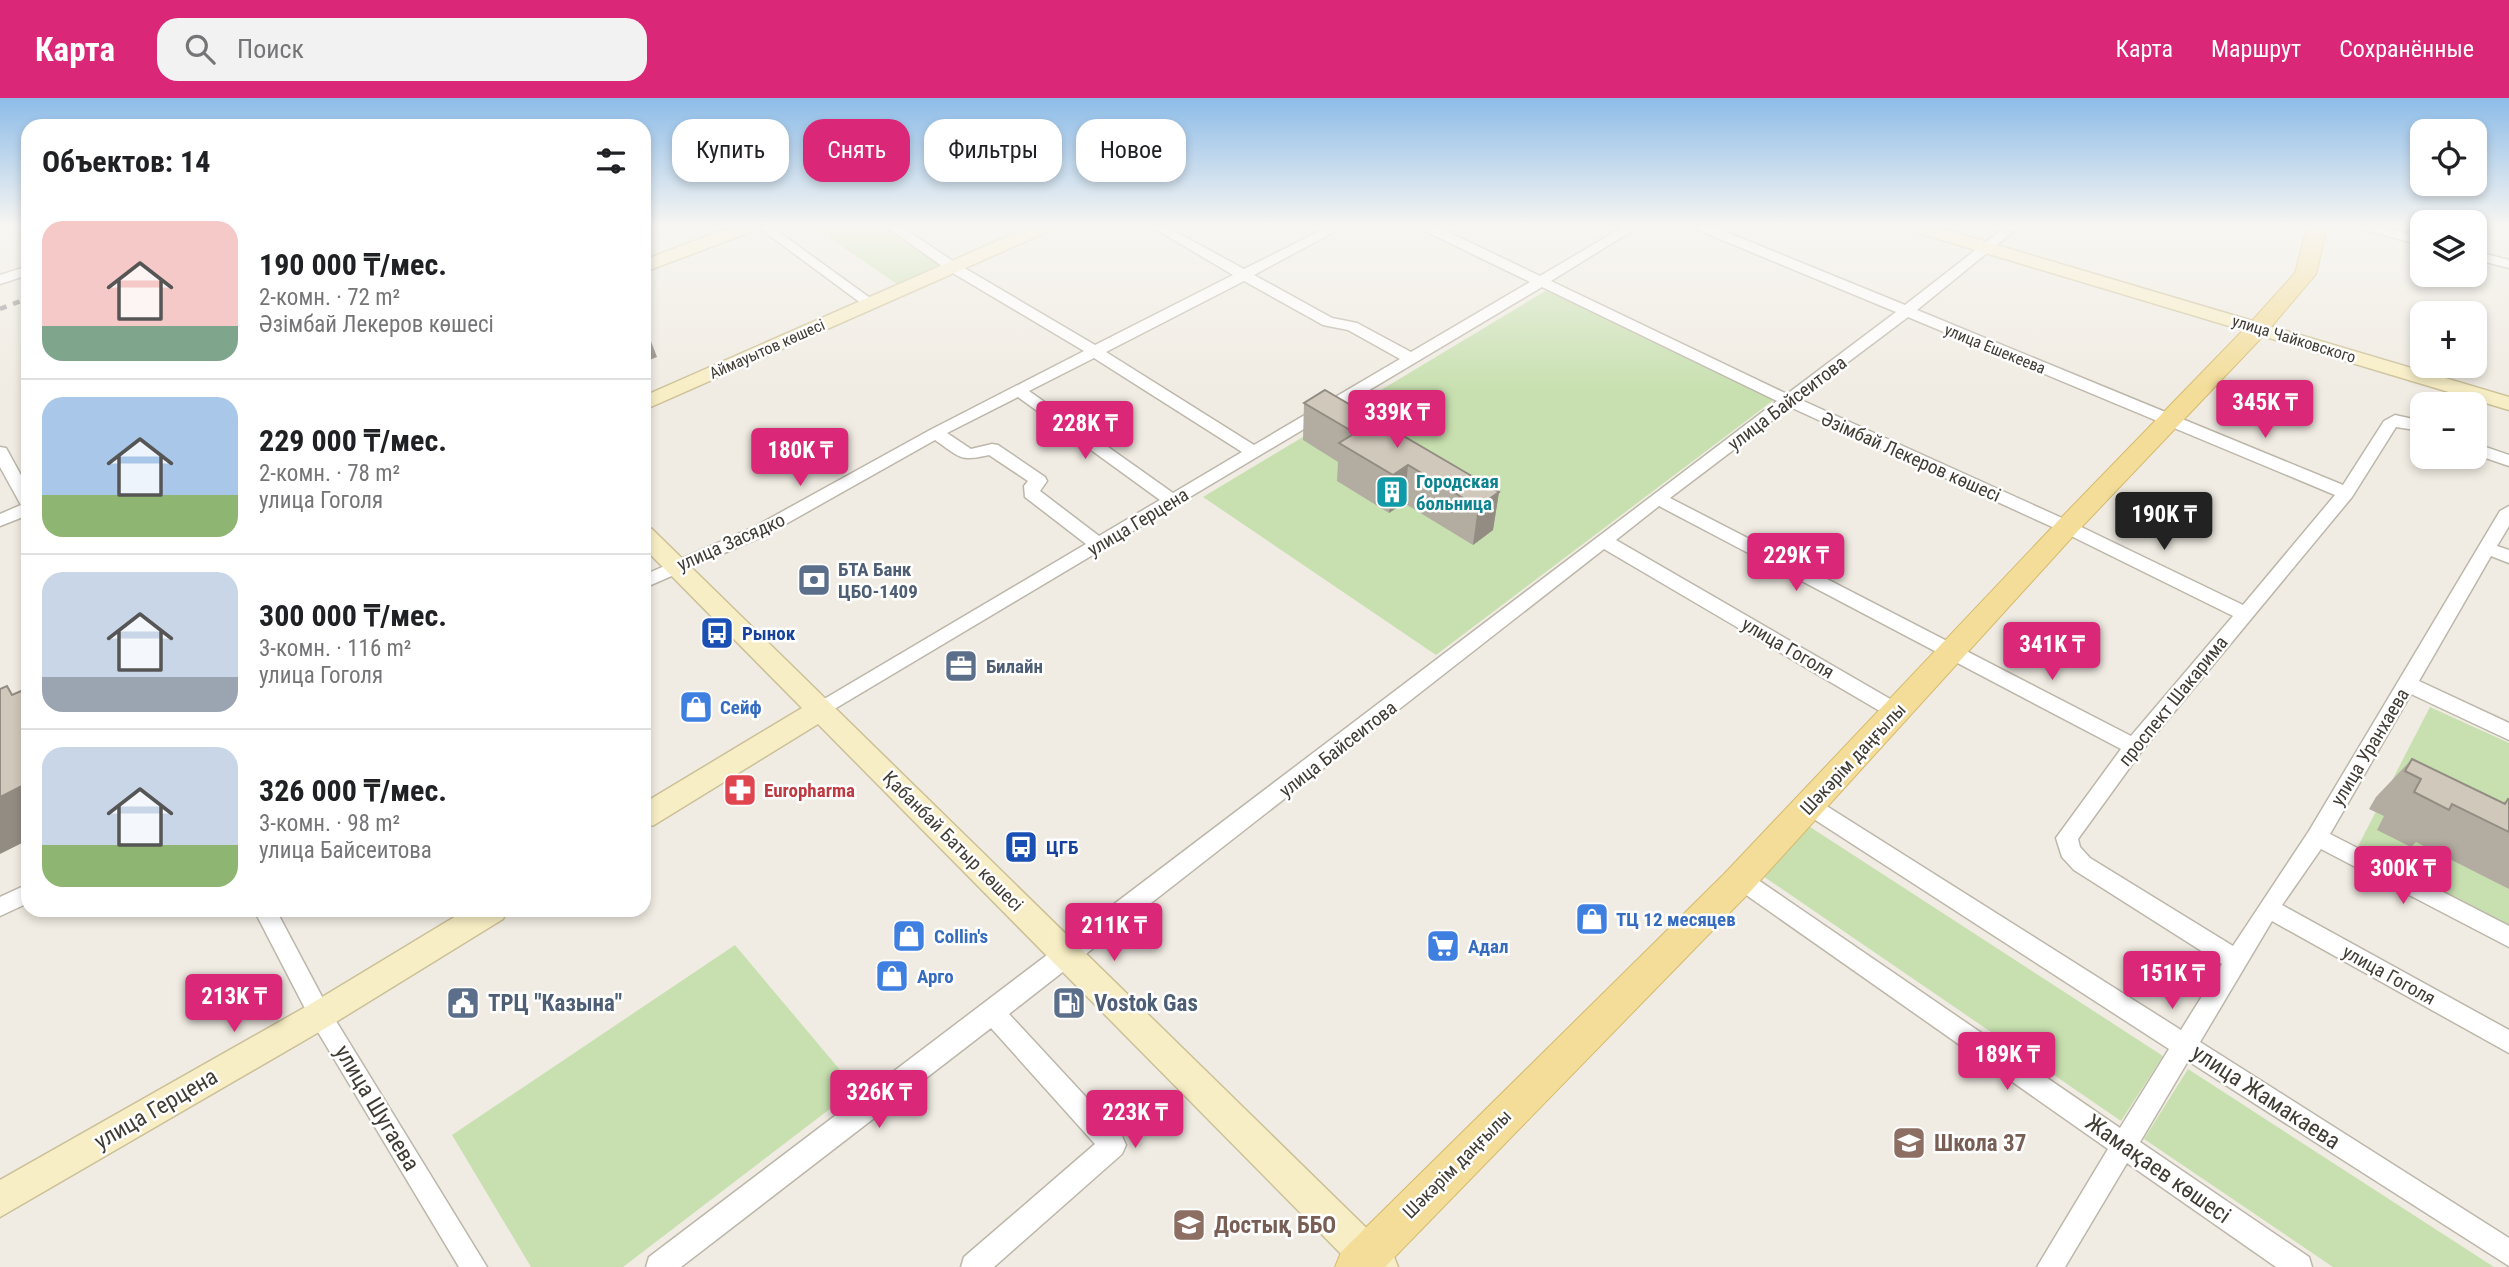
<!DOCTYPE html>
<html lang="ru">
<meta charset="utf-8">
<style>
:root{--surface:#fff;--page:#f2f2f2;--text:#202124;--muted:#757577;--line:#e0e0e0;--accent:#db2777}
body{margin:0;font-family:"Roboto Condensed",sans-serif;background:var(--page);color:var(--text);height:100vh;display:flex;flex-direction:column;font-size:26px;white-space:nowrap}
*{box-sizing:border-box;margin:0}
p{font-size:23px;color:var(--muted)}
.icon{flex:none;width:38px;height:38px;fill:none;stroke:currentColor;stroke-width:2;stroke-linecap:round;stroke-linejoin:round}
.map{position:relative;flex:1;overflow:hidden}
.side{position:absolute;left:21px;top:21px;width:630px;height:798px;display:flex;flex-direction:column;background:var(--surface);border-radius:21px;box-shadow:0 4px 10px #0003}
.side>*{flex:none}
.banner{position:absolute;left:672px;top:21px;width:665px;height:63px;display:flex;gap:14px}
.fabs{position:absolute;left:2410px;top:21px;display:grid;gap:14px}
.fabs a{display:grid;place-items:center;width:77px;height:77px;border-radius:14px;background:var(--surface);box-shadow:0 4px 10px #0003;font-size:35px}
.price{position:absolute;translate:-50% -60px;padding:0 16px;border-radius:7px;background:var(--accent);color:#fff;font-size:23px;line-height:46px;filter:drop-shadow(0 2px 4px #0008)}
.price::after{content:'';position:absolute;left:50%;top:42px;width:21px;height:16px;margin-left:-10px;background:inherit;clip-path:polygon(0 0,100% 0,50% 100%)}
.price.selected{background:#222;color:#fff}
ul{padding:0;list-style:none}
li{display:flex;align-items:center;gap:21px;height:175px;padding:0 21px}
li+li{border-top:2px solid var(--line)}
li span{display:grid;place-items:center;flex:none;width:196px;height:140px;border-radius:21px;color:#555}
li>.icon{margin-inline-start:auto}
span .icon{width:84px;height:84px;fill:#fffc;stroke-width:1}
li b{font-size:30px}
h2{display:flex;justify-content:space-between;align-items:center;height:84px;padding:0 21px;font-size:30px}
.tag{padding:0 24px;border-radius:21px;background:var(--surface);box-shadow:0 4px 10px #0003;font-size:24px;line-height:63px}
.tag.selected{background:var(--accent);color:#fff}
header{display:flex;align-items:center;gap:42px;box-sizing:border-box;height:98px;padding:0 35px;background:var(--accent);color:#fff}
header strong{font-size:33px}
nav{display:flex;gap:38px;margin-inline-start:auto;font-size:24px}
.search{width:490px;height:63px;background:var(--page);display:flex;align-items:center;gap:18px;box-sizing:border-box;padding:0 24px;border-radius:21px;color:var(--muted);font-size:26px}
.map>svg:first-child{display:block}
</style>
<header>
<strong>Карта</strong>
<div class="search"><svg class="icon" aria-label="search" viewBox="0 0 24 24"><circle cx="10" cy="10" r="6"/><path d="M15 15l6 6"/></svg>Поиск</div>
<nav><a>Карта</a><a>Маршрут</a><a>Сохранённые</a></nav>
</header>
<div class="map">
<svg width="2509" height="1169" viewBox="0 0 2509 1169">
<rect width="100%" height="100%" fill="#f0ece3"/>
<g fill="#c8e0b0">
<path d="M813 129H882L940 167 897 186Z"/>
<path d="M1552 189 1779 298 1436 557 1203 399Z"/>
<path d="M2430 609 2509 645V836L2354 756Z"/>
<path d="M1807 727 2163 958 2121 1023 1760 776Z"/>
<path d="M735 847 856 991 623 1169H531L452 1037Z"/>
<path d="M2188 971 2494 1169H2333L2144 1041Z"/>
</g>
<g fill="none" stroke-linecap="round" stroke-linejoin="round">
<defs>
<g id="street">
<path d="M758 129H772L877 205 875 208H865Z"/>
<path d="M887 129H902L956 165 1095 247 1233 177 1152 129H1167L1244 171 1328 129H1343L1254 177 1332 220 1357 225 1411 254 1530 184 1423 132 1422 129H1438L1540 178 1623 129H1638L1551 183 1787 296 1896 214 1698 132 1697 129H1714L1905 207 2005 129H2019L1917 212 2343 387 2384 323 2395 317 2422 323V333L2396 329 2352 399 2141 654 2078 741 2080 749 2090 760 2233 848 2309 733 2500 413 2509 408V428L2497 448 2509 452V465L2491 458 2419 583 2509 625V642L2411 596 2330 736 2509 828V849L2321 751 2282 807 2509 932V955L2272 823 2200 944 2509 1140V1168L2188 963 2140 1044 2309 1159 2312 1169H2276L2127 1065 2065 1169H2037L2108 1051 1732 787 1729 781 1732 775 1740 772 1748 775 2120 1030 2169 951 1803 714 1800 708 1803 702 1810 700 1817 702 2181 932 2222 866 2074 772 2062 759 2056 740 2121 651 1659 408 1616 442 1904 609 1907 614 1904 619 1897 621 1890 619 1604 451 1009 916 1122 1038 1126 1047 1122 1056 994 1169H961L964 1159 1095 1046 991 930 681 1169H646L649 1159 1777 303 1542 189 821 619 814 617 811 612 814 607 1086 446 1025 399 1024 388 1028 383 989 357C959 364 960 359 935 342L768 436 644 490V477L756 428 930 332 1084 253 946 171ZM1244 183 1323 227 1348 232 1400 261 1254 347 1106 254ZM1908 219 2335 397 2243 507 2073 425 1799 301ZM1094 260 1242 354 1173 395 1029 293ZM1018 299 1160 402 1099 438 1040 393 1047 383 1045 379 998 347 992 346 971 351 947 335ZM1790 309 2061 433 2233 518 2131 638 1670 400Z"/>
<path d="M2361 129H2382L2422 139V147L2363 132Z"/>
<path d="M2474 153 2509 162V170L2474 161Z"/>
<path d="M28 168V177L0 186V177Z"/>
<path d="M2474 345 2509 357V368L2474 356Z"/>
<path d="M0 349 6 350 28 390V417L0 428V416L21 407 0 369Z"/>
<path d="M28 786V805L0 818V799Z"/>
<path d="M254 812H276L328 910 487 1169H459L312 924Z"/>
</g>
<g id="secondary">
<path d="M731 129H756L753 133 644 174V162Z"/>
<path d="M1029 129H1052L1049 133 644 312V298Z"/>
<path d="M1909 129H1936L2509 299V312L1912 133Z"/>
<path d="M644 428 652 431 1393 1156 1398 1169H1354L818 626 654 727 644 730V705L802 610 644 450Z"/>
<path d="M466 812H507L503 821 331 927 0 1119V1082L309 907Z"/>
</g>
<path id="primary" d="M2307 129H2327L2316 176 2266 235 2076 435 1748 796 1385 1169H1335L1341 1154 1724 776 2058 423 2250 225 2295 175Z"/>
</defs>
<use href="#street" stroke="#bdb7aa" stroke-width="3"/>
<use href="#secondary" stroke="#cbc097" stroke-width="3"/>
<use href="#primary" stroke="#d5ba6c" stroke-width="2"/>
<use href="#street" fill="#fff" fill-rule="evenodd"/>
<use href="#secondary" fill="#f8eec5" fill-rule="evenodd"/>
<use href="#primary" fill="#f3dd99" fill-rule="evenodd"/>
<path stroke="#939393" stroke-width="4.5" stroke-dasharray="7 7" stroke-linecap="butt" d="M0 211 28 200"/>
</g>
<g fill="#b3aca0">
<path d="M1304 305 1499 394 1493 432 1473 447 1404 405 1389 415 1337 383 1338 364 1303 342Z"/>
<path d="M2412 661 2503 705 2508 701 2509 702V791L2416 744 2411 749 2377 732 2384 718 2369 711 2376 699Z"/>
</g>
<g fill="#928c82">
<path d="M644 225 657 259 644 264Z"/>
<path d="M1408 367 1404 405 1389 415 1393 377Z"/>
<path d="M1499 394 1493 432 1473 447 1478 409Z"/>
<path d="M28 685V742L0 756V699Z"/>
</g>
<g fill="#d0c8ba" stroke="#928c82" stroke-width="2">
<path d="M1325 292 1499 394 1478 409 1408 367 1393 377 1339 345 1355 335 1304 305Z"/>
<path d="M7 588 12 597 28 590V685L0 699V591Z"/>
<path d="M2412 661 2505 706 2508 701 2509 702V734L2452 706 2449 712 2414 694 2421 681 2405 673Z"/>
</g>
<linearGradient id="sky" x2="0" y2="1"><stop stop-color="#8dbce8"/><stop offset="0.44" stop-color="#f8f6f2"/><stop offset="1" stop-color="#f8f6f2" stop-opacity="0"/></linearGradient>
<rect width="2509" height="292" fill="url(#sky)"/>
<defs>
<symbol id="building-square" viewBox="-11 -11 22 22"><rect x="-9" y="-9" width="18" height="18" rx="4" fill="#0f9aa8" stroke="#fff"/><path d="M-4-6H4V6H1V3H-1V6H-4ZM-2.5-4.3h1.7v1.8h-1.7ZM.8-4.3h1.7v1.8H.8ZM-2.5-1h1.7V.8h-1.7ZM.8-1h1.7V.8H.8Z" fill="#fff"/></symbol>
<symbol id="bank-square" viewBox="-11 -11 22 22"><rect x="-9" y="-9" width="18" height="18" rx="4" fill="#5c6f8a" stroke="#fff"/><path d="M-6-4H6V4H-6ZM0-2.3a2.3 2.3 0 1 0 0 4.6a2.3 2.3 0 1 0 0-4.6Z" fill="#fff"/></symbol>
<symbol id="bus-square" viewBox="-11 -11 22 22"><rect x="-9" y="-9" width="18" height="18" rx="4" fill="#1a4fb4" stroke="#fff"/><path d="M-5-6H5V4H4V6H2V4H-2V6H-4V4H-5ZM-3.5-4V0h7V-4ZM-3.5 1.2v1.5H-2V1.2ZM2 1.2v1.5H3.5V1.2Z" fill="#fff"/></symbol>
<symbol id="office-square" viewBox="-11 -11 22 22"><rect x="-9" y="-9" width="18" height="18" rx="4" fill="#5c6f8a" stroke="#fff"/><path d="M-6-3h4V-5.5h4V-3h4V5H-6ZM-1-4.5V-3h2v-1.5ZM-6 0V1H6V0Z" fill="#fff"/></symbol>
<symbol id="shop-square" viewBox="-11 -11 22 22"><rect x="-9" y="-9" width="18" height="18" rx="4" fill="#3f7fe0" stroke="#fff"/><path d="M-5-2.5h2.3a2.7 3.5 0 0 1 5.4 0H5L5.5 6h-11ZM-1.5-2.5h3a1.5 2.3 0 0 0-3 0Z" fill="#fff"/></symbol>
<symbol id="pharmacy-square" viewBox="-11 -11 22 22"><rect x="-9" y="-9" width="18" height="18" rx="4" fill="#e0444e" stroke="#fff"/><path d="M-2-6h4v4h4v4h-4v4h-4v-4h-4v-4h4Z" fill="#fff"/></symbol>
<symbol id="supermarket-square" viewBox="-11 -11 22 22"><rect x="-9" y="-9" width="18" height="18" rx="4" fill="#3f7fe0" stroke="#fff"/><path d="M-6-5.5h2.5l.6 2H6L4.5 2H-2.5L-4.4-4H-6ZM-1.5 3.2a1.3 1.3 0 1 0 .1 0ZM3 3.2a1.3 1.3 0 1 0 .1 0Z" fill="#fff"/></symbol>
<symbol id="civic-square" viewBox="-11 -11 22 22"><rect x="-9" y="-9" width="18" height="18" rx="4" fill="#5c6f8a" stroke="#fff"/><path d="M-.6-6.5H3V-4.5H.6V-3L4-1V1h2V6H-6V1h2V-1L-.6-3ZM-1.2 2.5V6h2.4V2.5Z" fill="#fff"/></symbol>
<symbol id="fuel-square" viewBox="-11 -11 22 22"><rect x="-9" y="-9" width="18" height="18" rx="4" fill="#5c6f8a" stroke="#fff"/><path d="M-5.5-6h7V0h2V4h1.3V-2.5L3-4.5l.8-.8L6-3V5H2.5V1h-1V6h-7ZM-4.2-4.7v3.2H.2V-4.7Z" fill="#fff"/></symbol>
<symbol id="school-square" viewBox="-11 -11 22 22"><rect x="-9" y="-9" width="18" height="18" rx="4" fill="#8d6e63" stroke="#fff"/><path d="M0-5L7-2L0 1L-7-2ZM-4 1L0 2.5L4 1V4Q0 6-4 4Z" fill="#fff"/></symbol>
</defs>
<g fill-rule="evenodd">
<use href="#building-square" x="1373" y="375" width="38" height="38"/>
<use href="#bank-square" x="795" y="463" width="38" height="38"/>
<use href="#bus-square" x="698" y="516" width="38" height="38"/>
<use href="#office-square" x="942" y="549" width="38" height="38"/>
<use href="#shop-square" x="677" y="590" width="38" height="38"/>
<use href="#pharmacy-square" x="721" y="673" width="38" height="38"/>
<use href="#bus-square" x="1002" y="730" width="38" height="38"/>
<use href="#shop-square" x="1573" y="802" width="38" height="38"/>
<use href="#shop-square" x="890" y="819" width="38" height="38"/>
<use href="#supermarket-square" x="1424" y="829" width="38" height="38"/>
<use href="#shop-square" x="873" y="859" width="38" height="38"/>
<use href="#civic-square" x="444" y="886" width="38" height="38"/>
<use href="#fuel-square" x="1050" y="886" width="38" height="38"/>
<use href="#school-square" x="1890" y="1026" width="38" height="38"/>
<use href="#school-square" x="1170" y="1108" width="38" height="38"/>
</g>
<g text-anchor="middle" dominant-baseline="central" stroke-width="5" stroke-linejoin="round" paint-order="stroke">
<g font-size="16" fill="#413c34" stroke="#fff">
<text transform="translate(2294 241) rotate(17)">улица Чайковского</text>
<text transform="translate(767 251) rotate(-24)">Аймауытов көшесі</text>
<text transform="translate(1995 251) rotate(22)">улица Ешекеева</text>
</g>
<g font-size="19" fill="#413c34" stroke="#fff">
<text transform="translate(1787 305) rotate(-37)">улица Байсеитова</text>
<text transform="translate(1911 359) rotate(24)">Әзімбай Лекеров көшесі</text>
<text transform="translate(1138 424) rotate(-31)">улица Герцена</text>
<text transform="translate(731 444) rotate(-24)">улица Засядко</text>
<text transform="translate(1788 550) rotate(30)">улица Гоголя</text>
<text transform="translate(2173 603) rotate(-51)">проспект Шакарима</text>
<text transform="translate(2370 649) rotate(-59)">улица Уранхаева</text>
<text transform="translate(1338 651) rotate(-38)">улица Байсеитова</text>
<text transform="translate(1853 661) rotate(-47)">Шәкәрім даңғылы</text>
<text transform="translate(953 743) rotate(45)">Қабанбай Батыр көшесі</text>
<text transform="translate(2389 877) rotate(29)">улица Гоголя</text>
<text transform="translate(1457 1066) rotate(-45)">Шәкәрім даңғылы</text>
</g>
<g font-size="19" font-weight="bold" fill="#0d838f" stroke="#fff" text-anchor="start">
<text x="1416" y="383">Городская<tspan x="1416" dy="22">больница</tspan></text>
</g>
<g font-size="19" font-weight="bold" fill="#4e5e75" stroke="#fff" text-anchor="start">
<text x="838" y="471">БТА Банк<tspan x="838" dy="22">ЦБО-1409</tspan></text>
<text x="986" y="568">Билайн</text>
</g>
<g font-size="19" font-weight="bold" fill="#164399" stroke="#fff" text-anchor="start">
<text x="742" y="535">Рынок</text>
<text x="1046" y="749">ЦГБ</text>
</g>
<g font-size="19" font-weight="bold" fill="#366cbe" stroke="#fff" text-anchor="start">
<text x="720" y="609">Сейф</text>
<text x="1616" y="821">ТЦ 12 месяцев</text>
<text x="934" y="838">Collin's</text>
<text x="1468" y="848">Адал</text>
<text x="917" y="878">Арго</text>
</g>
<g font-size="19" font-weight="bold" fill="#be3a42" stroke="#fff" text-anchor="start">
<text x="764" y="692">Europharma</text>
</g>
<g font-size="23" font-weight="bold" fill="#4e5e75" stroke="#fff" text-anchor="start">
<text x="488" y="905">ТРЦ "Казына"</text>
<text x="1094" y="905">Vostok Gas</text>
</g>
<g font-size="23" fill="#413c34" stroke="#fff">
<text transform="translate(2266 999) rotate(33)">улица Жамакаева</text>
<text transform="translate(377 1010) rotate(59)">улица Шугаева</text>
<text transform="translate(156 1011) rotate(-30)">улица Герцена</text>
<text transform="translate(2158 1071) rotate(35)">Жамақаев көшесі</text>
</g>
<g font-size="23" font-weight="bold" fill="#785e54" stroke="#fff" text-anchor="start">
<text x="1934" y="1045">Школа 37</text>
<text x="1214" y="1127">Достық ББО</text>
</g>
</g>
</svg>
<div class="fabs">
<a><svg class="icon" aria-label="locate" viewBox="0 0 24 24"><circle cx="12" cy="12" r="6"/><path d="M12 2v4M12 18v4M2 12h4M18 12h4"/></svg></a>
<a><svg class="icon" aria-label="layers" viewBox="0 0 24 24"><path d="M12 4l9 5-9 5-9-5zM3 14l9 5 9-5"/></svg></a>
<a>+</a>
<a>−</a>
</div>
<b class="price" style="left:2265px;top:342px">345K ₸</b>
<b class="price" style="left:1397px;top:352px">339K ₸</b>
<b class="price" style="left:1085px;top:363px">228K ₸</b>
<b class="price" style="left:800px;top:390px">180K ₸</b>
<b class="price selected" style="left:2164px;top:454px">190K ₸</b>
<b class="price" style="left:1796px;top:495px">229K ₸</b>
<b class="price" style="left:2052px;top:584px">341K ₸</b>
<b class="price" style="left:2403px;top:808px">300K ₸</b>
<b class="price" style="left:1114px;top:865px">211K ₸</b>
<b class="price" style="left:2172px;top:913px">151K ₸</b>
<b class="price" style="left:234px;top:936px">213K ₸</b>
<b class="price" style="left:2007px;top:994px">189K ₸</b>
<b class="price" style="left:879px;top:1032px">326K ₸</b>
<b class="price" style="left:1135px;top:1052px">223K ₸</b>
<div class="banner">
<a class="tag">Купить</a>
<a class="tag selected">Снять</a>
<a class="tag">Фильтры</a>
<a class="tag">Новое</a>
</div>
<section class="side">
<h2>Объектов: 14<svg class="icon" aria-label="filters" viewBox="0 0 24 24"><path d="M4 7h16M4 17h16"/><circle cx="9" cy="7" r="2"/><circle cx="15" cy="17" r="2"/></svg></h2>
<ul>
<li><span style="background:linear-gradient(#f6c9c9 75%,#7fa58c 0)"><svg class="icon" aria-label="home" viewBox="0 0 24 24"><path d="M3 11l9-7 9 7M6 9v11h12V9"/></svg></span><div><b>190 000 ₸/мес.</b><p>2-комн. · 72 m²</p><p>Әзімбай Лекеров көшесі</p></div></li>
<li><span style="background:linear-gradient(#a9c7e8 70%,#8fb573 0)"><svg class="icon" aria-label="home" viewBox="0 0 24 24"><path d="M3 11l9-7 9 7M6 9v11h12V9"/></svg></span><div><b>229 000 ₸/мес.</b><p>2-комн. · 78 m²</p><p>улица Гоголя</p></div></li>
<li><span style="background:linear-gradient(#c9d6e8 75%,#9aa5b1 0)"><svg class="icon" aria-label="home" viewBox="0 0 24 24"><path d="M3 11l9-7 9 7M6 9v11h12V9"/></svg></span><div><b>300 000 ₸/мес.</b><p>3-комн. · 116 m²</p><p>улица Гоголя</p></div></li>
<li><span style="background:linear-gradient(#c9d6e8 70%,#8fb573 0)"><svg class="icon" aria-label="home" viewBox="0 0 24 24"><path d="M3 11l9-7 9 7M6 9v11h12V9"/></svg></span><div><b>326 000 ₸/мес.</b><p>3-комн. · 98 m²</p><p>улица Байсеитова</p></div></li>
</ul>
</section>
</div>
